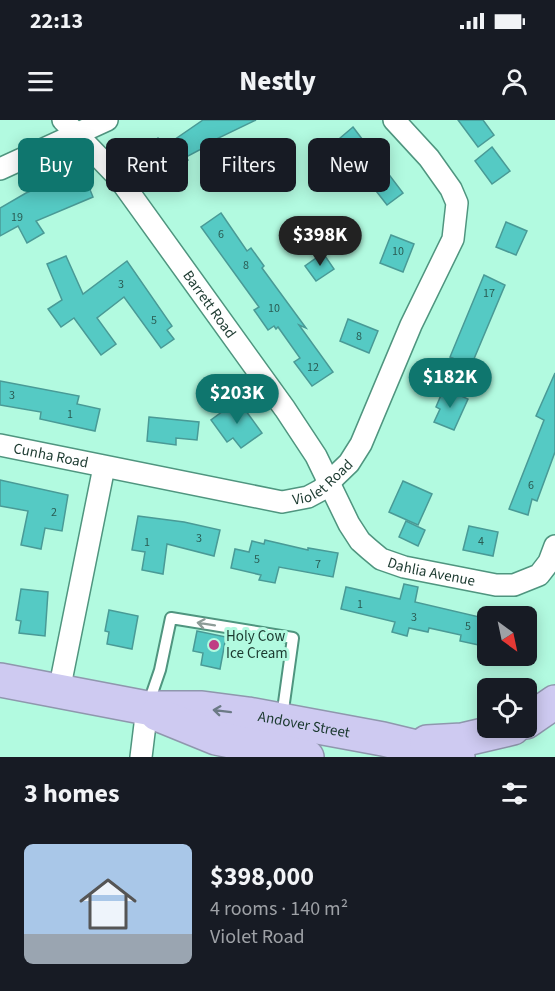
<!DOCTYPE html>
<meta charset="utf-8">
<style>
:root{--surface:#171b24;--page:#20242c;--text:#f1f3f6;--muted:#9ea1a6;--accent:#0f766e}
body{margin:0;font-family:"Source Sans 3",sans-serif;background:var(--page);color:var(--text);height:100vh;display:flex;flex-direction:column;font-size:22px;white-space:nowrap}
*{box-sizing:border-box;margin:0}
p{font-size:20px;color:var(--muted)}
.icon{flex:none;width:33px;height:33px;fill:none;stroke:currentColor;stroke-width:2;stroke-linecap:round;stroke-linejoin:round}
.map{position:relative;height:637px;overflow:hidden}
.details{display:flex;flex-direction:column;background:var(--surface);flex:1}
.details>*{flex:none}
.guide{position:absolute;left:18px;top:18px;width:519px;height:54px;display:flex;gap:12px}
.needle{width:39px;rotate:147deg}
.buttons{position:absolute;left:477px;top:486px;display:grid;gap:12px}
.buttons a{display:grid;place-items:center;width:60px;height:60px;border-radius:9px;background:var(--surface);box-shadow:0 3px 15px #0003;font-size:30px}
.price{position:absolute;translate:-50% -51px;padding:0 14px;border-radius:21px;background:var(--accent);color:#fff;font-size:20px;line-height:39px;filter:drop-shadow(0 2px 3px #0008)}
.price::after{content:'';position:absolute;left:50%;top:36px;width:18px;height:14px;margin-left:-9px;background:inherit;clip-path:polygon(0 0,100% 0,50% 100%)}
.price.selected{background:#222;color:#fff}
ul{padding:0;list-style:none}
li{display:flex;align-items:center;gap:18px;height:150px;padding:0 24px}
li span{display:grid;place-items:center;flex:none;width:168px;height:120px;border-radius:9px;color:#555}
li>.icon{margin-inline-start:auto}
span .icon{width:72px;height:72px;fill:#fffc;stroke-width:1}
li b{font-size:26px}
h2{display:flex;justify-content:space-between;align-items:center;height:72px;padding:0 24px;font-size:26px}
.tag{padding:0 21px;border-radius:9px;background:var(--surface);box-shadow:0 3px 15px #0003;font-size:21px;line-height:54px}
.tag.selected{background:var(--accent);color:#fff}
.status{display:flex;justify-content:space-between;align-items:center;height:42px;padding:0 30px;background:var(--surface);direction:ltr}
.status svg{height:16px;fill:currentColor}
header{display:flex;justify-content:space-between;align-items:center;height:78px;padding:0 24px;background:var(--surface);font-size:27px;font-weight:800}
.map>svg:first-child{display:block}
</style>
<div class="status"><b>22:13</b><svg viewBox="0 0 49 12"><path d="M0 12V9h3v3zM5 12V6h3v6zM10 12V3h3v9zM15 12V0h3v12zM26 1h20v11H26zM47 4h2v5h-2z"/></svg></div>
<header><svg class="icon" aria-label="menu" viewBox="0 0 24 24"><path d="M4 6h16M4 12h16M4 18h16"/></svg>Nestly<svg class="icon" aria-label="person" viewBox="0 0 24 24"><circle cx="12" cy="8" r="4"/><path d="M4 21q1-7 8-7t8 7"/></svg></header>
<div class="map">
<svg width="555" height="637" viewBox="0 0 555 637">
<rect width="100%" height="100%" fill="#b2fae0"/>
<g fill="#55cac4" stroke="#499a96" stroke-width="1.5">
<path d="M203 0H256L208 23 209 25 186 37 188 40 161 61 145 40 152 35 146 27 158 18 165 26Z"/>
<path d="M458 0H483L494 15 478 27Z"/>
<path d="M353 7 403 73 387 85 355 44 340 56 329 42 341 33 333 24Z"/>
<path d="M492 27 510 51 492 64 475 41Z"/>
<path d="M82 50 93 77 36 101 44 113 27 123 18 106 0 116V88L26 73Z"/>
<path d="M221 93 247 131 251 128 264 146 262 148 306 208 299 205 333 252 312 266 294 242 300 238 278 207 276 209 274 206 268 210 254 190 259 187 201 107Z"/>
<path d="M506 102 527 111 516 135 496 127Z"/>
<path d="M391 115 414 124 403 152 380 143Z"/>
<path d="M323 133 334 149 316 161 305 146Z"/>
<path d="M66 136 83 174 127 141 172 206 167 210 174 219 161 228 124 177 97 198 116 224 101 235 74 198 61 207 48 189 62 180 47 144Z"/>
<path d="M484 155 505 165 471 246 450 237Z"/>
<path d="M348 199 378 211 369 233 340 221Z"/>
<path d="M555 253V332L537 381 532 379 528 395 509 389 544 300 536 296Z"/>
<path d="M0 261 79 276 77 284 100 289 95 311 40 299 41 292 0 285Z"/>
<path d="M444 268 468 279 454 310 434 302 440 289 436 287Z"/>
<path d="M238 280 262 313 241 328 233 318 227 322 211 300Z"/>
<path d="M149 297 199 302 197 320 176 318V325L147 321Z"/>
<path d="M0 360 68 375 62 411 45 408 41 429 21 425 28 391 0 386Z"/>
<path d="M403 361 432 374 418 405 389 392Z"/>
<path d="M138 396 184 402 220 410 214 436 167 424 163 454 142 450 145 432 132 430Z"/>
<path d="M406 401 425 410 418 426 399 417Z"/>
<path d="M469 406 498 412 493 436 463 430Z"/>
<path d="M265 420 308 430V428L338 433 333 457 279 447 275 463 259 460 261 455 231 448 235 429 249 432 252 421 264 424Z"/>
<path d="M404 464 418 467 415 482 488 499V527L460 521 461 515 429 508 428 512 409 508 407 516 392 512 395 502 341 489 346 467 400 479Z"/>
<path d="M21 469 48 472 45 516 19 513 21 501 16 500Z"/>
<path d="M109 490 138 496 132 529 107 524 109 512 105 511Z"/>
<path d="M197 511 226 517 220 549 201 545 203 533 193 531Z"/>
</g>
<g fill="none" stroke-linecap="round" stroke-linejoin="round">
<defs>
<path id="lane" d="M148 585 160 550 171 498 293 518 282 597"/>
<g id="street">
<path id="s1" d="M63 0 118 57 285 289 316 336 349 404 360 421 369 429 381 439 404 447 496 465H514L539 455 549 442 555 426"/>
<path d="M0 49 107 0"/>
<path id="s2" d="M0 325 282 382 308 377 321 370 349 343 361 324 411 205 453 119 457 83 451 69 429 38 394 0"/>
<path d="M59 571 104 347"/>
<path d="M141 637 147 588"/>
</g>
<g id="highway">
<path id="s3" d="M0 560 147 588H202L248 594 383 619 458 637"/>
<path d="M157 594 216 618 307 637"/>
<path d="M526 602 555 582"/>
<path d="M427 622 462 620 513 608"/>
</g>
</defs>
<use href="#lane" stroke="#4f957f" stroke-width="14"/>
<use href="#street" stroke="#4f957f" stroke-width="24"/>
<use href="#highway" stroke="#8f97ad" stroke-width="36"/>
<use href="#lane" stroke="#fff" stroke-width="10"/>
<use href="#street" stroke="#fff" stroke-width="21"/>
<use href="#highway" stroke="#cecaf1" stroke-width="33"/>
</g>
<defs><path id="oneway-shaft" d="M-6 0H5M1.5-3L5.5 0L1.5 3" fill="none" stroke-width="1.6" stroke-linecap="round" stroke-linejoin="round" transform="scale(1.5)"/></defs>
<use stroke="#8d9c97" href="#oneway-shaft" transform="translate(206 504) rotate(-171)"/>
<use stroke="#6c7a86" href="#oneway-shaft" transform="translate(222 591) rotate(-173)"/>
<circle fill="#bf3d84" stroke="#b2fae0" stroke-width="2" cx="214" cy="525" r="6"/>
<g text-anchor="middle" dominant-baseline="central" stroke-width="6" stroke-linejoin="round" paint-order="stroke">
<g font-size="12" fill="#2a5d54">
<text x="17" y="97">19</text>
<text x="221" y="114">6</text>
<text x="398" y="131">10</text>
<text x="246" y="145">8</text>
<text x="121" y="164">3</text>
<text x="489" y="173">17</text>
<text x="274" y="188">10</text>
<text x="154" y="200">5</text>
<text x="359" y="216">8</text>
<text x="313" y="247">12</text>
<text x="12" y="275">3</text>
<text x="70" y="294">1</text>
<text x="531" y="365">6</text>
<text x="54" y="392">2</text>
<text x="199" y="418">3</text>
<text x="481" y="421">4</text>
<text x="147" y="422">1</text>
<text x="257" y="439">5</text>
<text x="318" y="444">7</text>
<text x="360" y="484">1</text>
<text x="414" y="497">3</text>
<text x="468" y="506">5</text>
</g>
<g font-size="15" fill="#1b392f" stroke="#b2fae0">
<text stroke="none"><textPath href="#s1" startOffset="236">Barrett Road</textPath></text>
<text stroke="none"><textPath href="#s2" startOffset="52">Cunha Road</textPath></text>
<text stroke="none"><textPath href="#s2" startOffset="334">Violet Road</textPath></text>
<text stroke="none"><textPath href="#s1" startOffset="597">Dahlia Avenue</textPath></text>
<text stroke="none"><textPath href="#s3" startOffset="308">Andover Street</textPath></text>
</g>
<g font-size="15" fill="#1b392f" stroke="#b2fae0" text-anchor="start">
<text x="226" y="516">Holy Cow<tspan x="226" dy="17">Ice Cream</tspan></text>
</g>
</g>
</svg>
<div class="buttons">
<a><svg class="needle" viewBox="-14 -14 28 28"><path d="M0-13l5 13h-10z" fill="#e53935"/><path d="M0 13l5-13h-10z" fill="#9ea1a6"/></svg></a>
<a><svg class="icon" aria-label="locate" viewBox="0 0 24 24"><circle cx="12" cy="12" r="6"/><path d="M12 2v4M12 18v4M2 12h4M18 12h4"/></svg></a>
</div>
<b class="price selected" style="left:320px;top:147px">$398K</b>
<b class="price" style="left:450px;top:289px">$182K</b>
<b class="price" style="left:237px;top:305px">$203K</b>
<div class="guide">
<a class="tag selected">Buy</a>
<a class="tag">Rent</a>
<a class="tag">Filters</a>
<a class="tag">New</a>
</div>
</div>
<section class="details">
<h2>3 homes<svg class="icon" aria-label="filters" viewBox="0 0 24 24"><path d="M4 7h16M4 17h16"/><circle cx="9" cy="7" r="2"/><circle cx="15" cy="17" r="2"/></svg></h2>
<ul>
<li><span style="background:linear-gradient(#a9c7e8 75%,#9aa5b1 0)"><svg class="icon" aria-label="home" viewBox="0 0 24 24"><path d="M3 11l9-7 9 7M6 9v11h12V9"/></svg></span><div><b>$398,000</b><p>4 rooms · 140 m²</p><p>Violet Road</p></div></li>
</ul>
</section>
